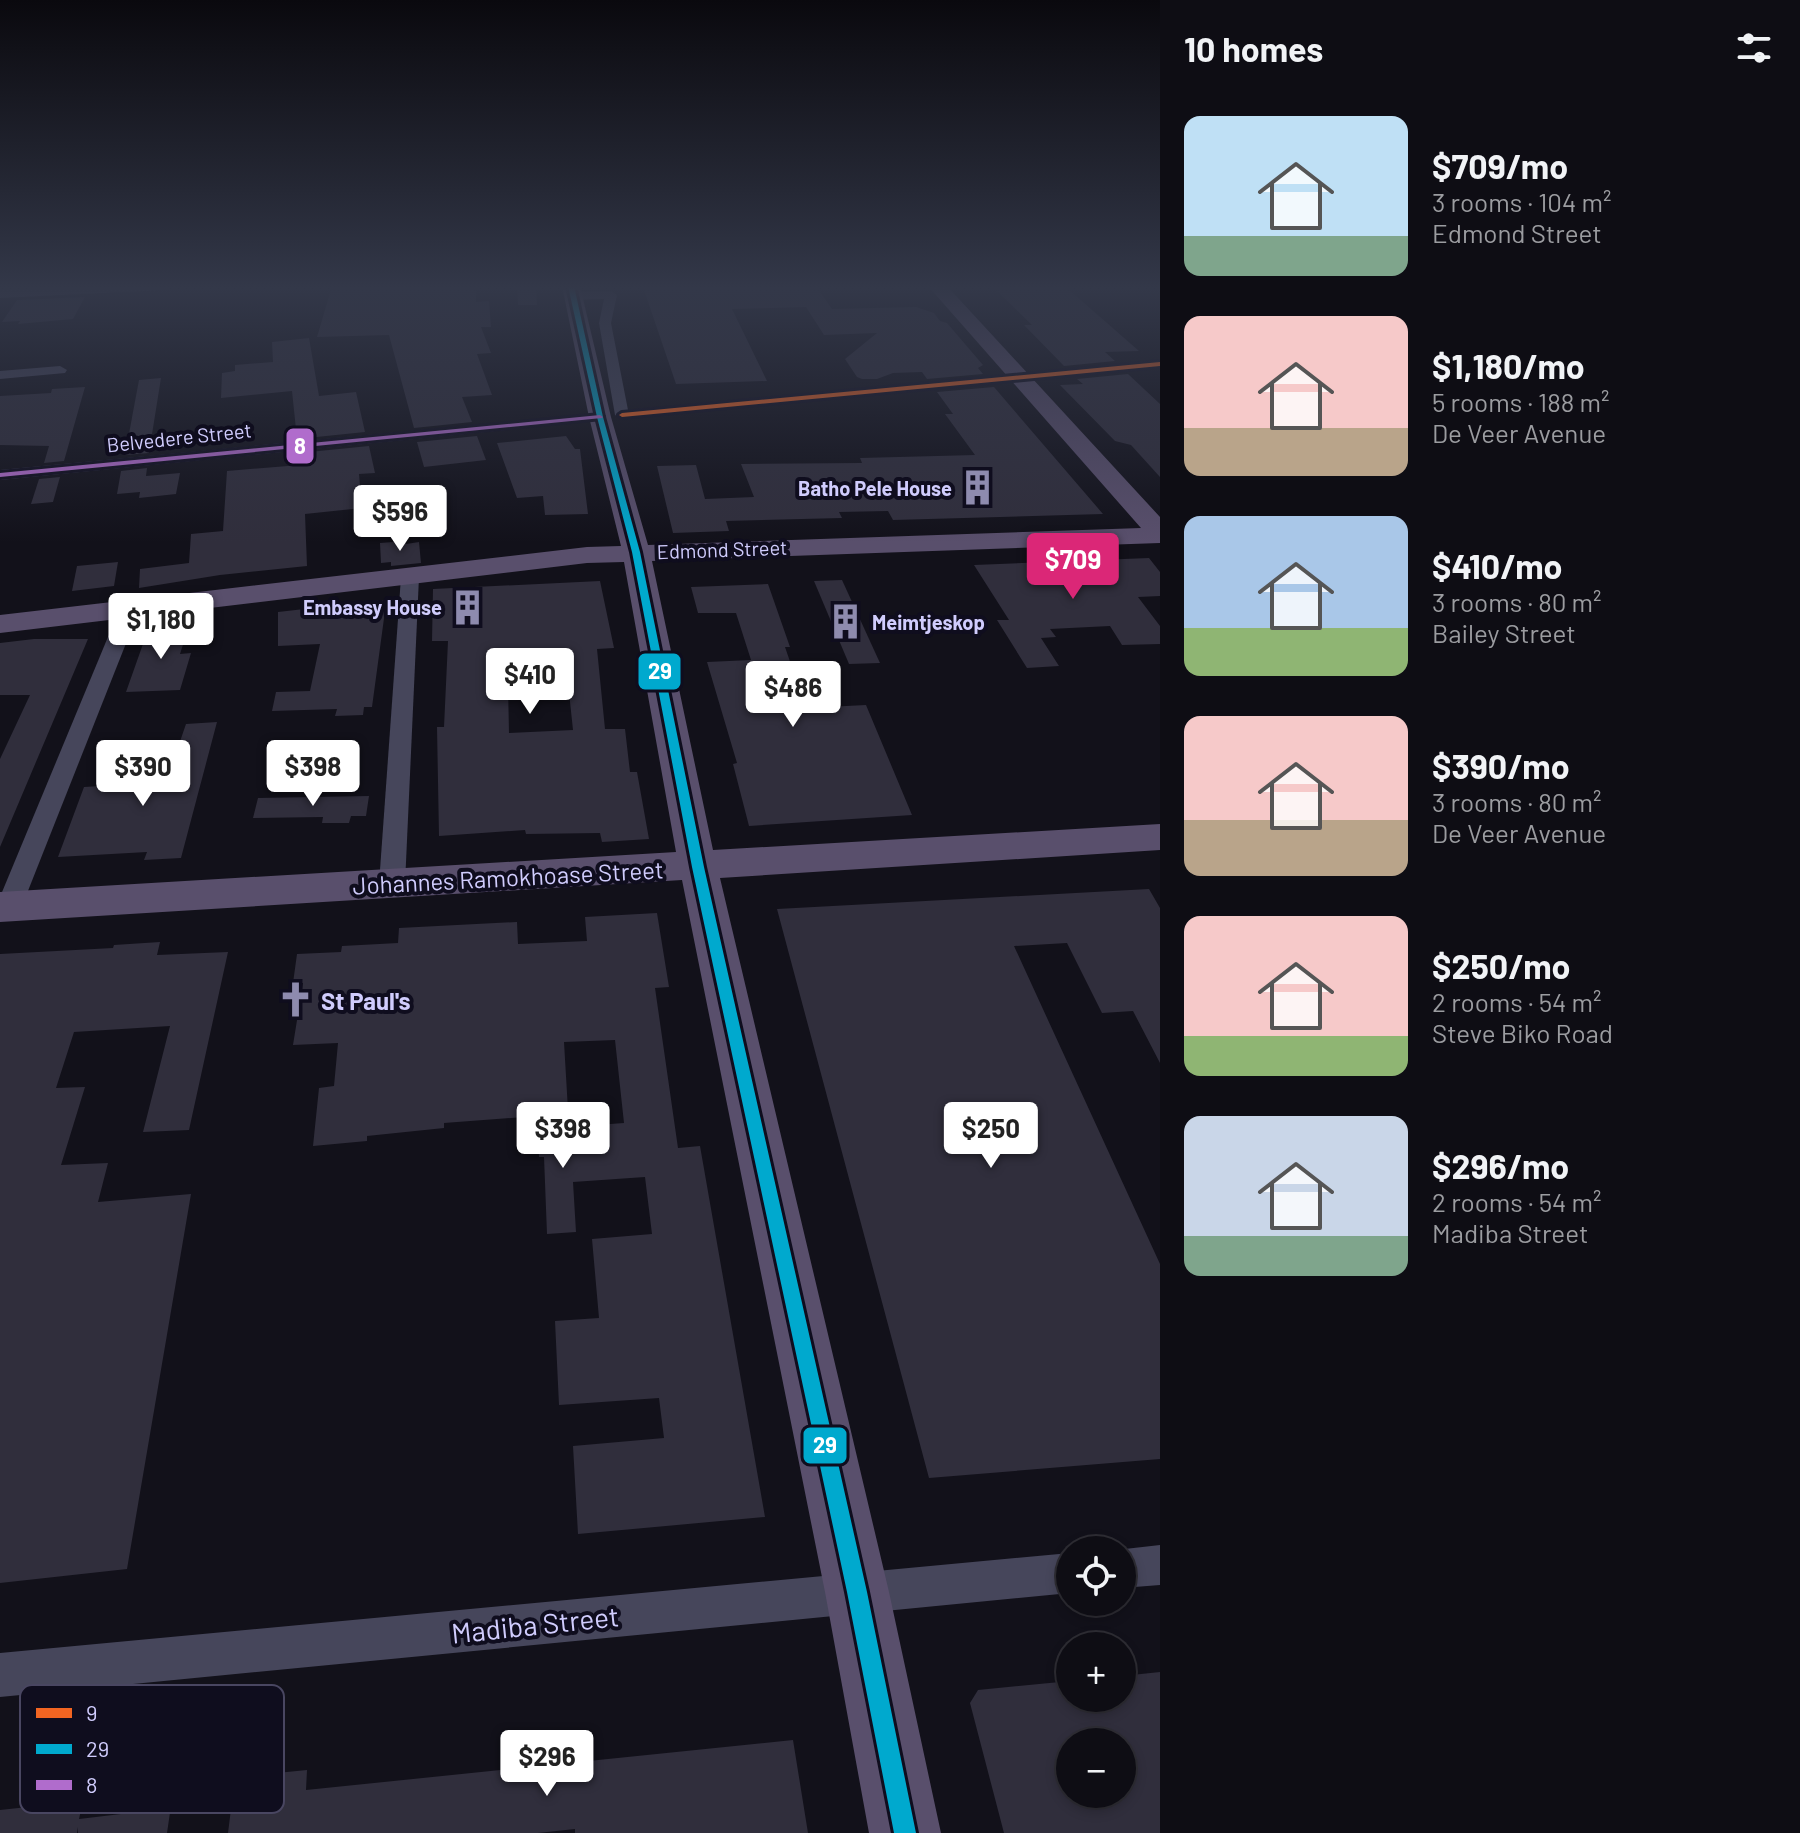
<!DOCTYPE html>
<meta charset="utf-8">
<style>
:root{--surface:#0e0d14;--page:#17161d;--text:#f1f3f6;--muted:#9b9ca0;--line:#2e2d34;--accent:#db2777}
body{margin:0;font-family:Barlow,sans-serif;background:var(--page);color:var(--text);height:100vh;display:flex;flex-direction:column;font-size:30px;white-space:nowrap}
*{box-sizing:border-box;margin:0}
p{font-size:26px;color:var(--muted)}
.icon{flex:none;width:44px;height:44px;fill:none;stroke:currentColor;stroke-width:2;stroke-linecap:round;stroke-linejoin:round}
.map{position:relative;flex:1;overflow:hidden}
.side{display:flex;flex-direction:column;background:var(--surface);width:640px}
.side>*{flex:none}
.buttons{position:absolute;left:1056px;top:1536px;display:grid;gap:16px}
.buttons a{display:grid;place-items:center;width:80px;height:80px;border-radius:50%;background:var(--surface);box-shadow:0 4px 12px #0003,0 0 0 2px var(--line);font-size:40px}
.price{position:absolute;translate:-50% -68px;padding:0 18px;border-radius:8px;background:#fff;color:#222;font-size:26px;line-height:52px;filter:drop-shadow(0 2px 4px #0008)}
.price::after{content:'';position:absolute;left:50%;top:48px;width:24px;height:18px;margin-left:-12px;background:inherit;clip-path:polygon(0 0,100% 0,50% 100%)}
.price.active{background:var(--accent);color:#fff}
ul{padding:0;list-style:none}
li{display:flex;align-items:center;gap:24px;height:200px;padding:0 24px}
li span{display:grid;place-items:center;flex:none;width:224px;height:160px;border-radius:16px;color:#555}
li>.icon{margin-inline-start:auto}
span .icon{width:96px;height:96px;fill:#fffc;stroke-width:1}
li b{font-size:34px}
h2{display:flex;justify-content:space-between;align-items:center;height:96px;padding:0 24px;font-size:34px}
main{display:flex;flex:1;min-height:0}
.map>svg:first-child{display:block}
</style>
<main>
<div class="map">
<svg width="1160" height="1833" viewBox="0 0 1160 1833">
<rect width="100%" height="100%" fill="#12111a"/>
<g fill="#302e3c" fill-rule="evenodd">
<path d="M332 286H476V302L489 301 491 327H481L491 353 477 354 492 395 462 397 472 422 414 428 389 335 317 337Z"/>
<path d="M517 286H536L537 305H518Z"/>
<path d="M816 286 832 309 916 307 934 313 940 321 947 323 983 365 978 368 983 374 927 379 922 372 893 373 877 379H862L857 377 845 359 877 333 824 335 806 307 732 309 767 381 676 384 643 287Z"/>
<path d="M992 286 1067 288 1139 351 1105 352 1115 361 1064 366 1024 325H1032Z"/>
<path d="M85 297 73 319 18 324 20 321 2 322 17 300Z"/>
<path d="M309 338 319 396 356 392 365 432 297 439 292 391 221 398 222 373 235 371V365L273 362 272 342Z"/>
<path d="M1128 374 1160 404V477L1131 445 1115 441 1060 385 1083 384 1077 379Z"/>
<path d="M161 378 149 453 125 455 139 380Z"/>
<path d="M85 387 64 461 44 463 49 446 0 445V396L51 393 52 389Z"/>
<path d="M994 387 1103 514 893 520 888 511 839 512 842 518 726 521 729 531 673 533 657 466 696 465 705 499 754 497 741 464 862 463 860 458 975 455 945 414H953L937 392Z"/>
<path d="M477 436 486 460 424 467 417 442Z"/>
<path d="M566 436 575 449H580L588 514 545 515 543 496 517 498 497 443Z"/>
<path d="M369 446 375 473 359 474 362 508 305 514 307 566 220 575 139 588 140 569 189 563 191 534 223 531 227 471 300 465 299 453Z"/>
<path d="M147 468 146 476 180 473 176 494 139 498 140 492 117 494 121 471Z"/>
<path d="M60 477 53 502 31 504 39 479Z"/>
<path d="M406 541V544L419 542 421 563 391 566V562L381 563 380 543Z"/>
<path d="M1149 558 1160 572V596L1138 597 1160 626V644L1122 645 1110 626 1050 629 1056 637 1041 638 1059 666 1027 668 997 620H1009L974 565Z"/>
<path d="M118 562 114 586 72 591 77 566Z"/>
<path d="M842 580 880 663 849 664 814 581Z"/>
<path d="M600 581 614 648 597 649 605 729H625L630 772H637L649 839 602 842 600 833 526 834 525 830 439 836 437 727H444L448 641H432L433 589ZM568 683 573 730 509 733 508 685Z"/>
<path d="M768 584 790 647H785L806 708 866 705 912 815 749 826 733 764 737 763 707 662 751 660 736 613H698L691 587Z"/>
<path d="M383 600 385 611 372 707H364L363 715 335 716 337 709 272 711 276 692 310 691 320 644 278 646V612Z"/>
<path d="M189 626 180 654 191 653 180 690 126 692 149 627Z"/>
<path d="M34 639H88L0 847V759L30 695H0V643Z"/>
<path d="M217 722 181 858 144 860 147 852 58 857 84 787 166 782 186 724Z"/>
<path d="M369 796 366 816H351L349 823H322L323 817 253 818 258 798Z"/>
<path d="M1149 889 1160 908V1063L1133 1011 1102 1013 1067 943 1014 946 1160 1264V1459L929 1478 777 909Z"/>
<path d="M657 913 669 987 655 988 678 1148 700 1146 765 1517 578 1534 573 1446 664 1438 659 1398 559 1405 555 1321 599 1318 592 1239 652 1234 645 1177 573 1182 576 1232 547 1234 544 1157H539L537 1116 444 1123V1128L367 1136V1141L313 1146 319 1088 334 1086 338 1043 293 1045 303 983H293L297 954 341 952 342 946 398 943 399 928 517 922 518 944 587 941 585 917ZM615 1040 624 1123 569 1127 564 1042Z"/>
<path d="M160 942 157 955 228 952 189 1130 143 1132 170 1026 74 1032 56 1088 85 1087 61 1165 108 1163 98 1202 191 1194 127 1569 0 1583V954L113 948 114 945Z"/>
<path d="M1160 1672V1833H1004L970 1703 978 1690 1070 1681V1698H1122V1676ZM1070 1742H1122V1794H1070Z"/>
<path d="M793 1740 808 1833H575V1829L538 1833H228L235 1777 307 1770 306 1790Z"/>
<path d="M174 1785 167 1833H78V1827L77 1833H0V1810L83 1801 79 1819 121 1814 125 1790Z"/>
</g>
<g fill="none" stroke-linecap="round" stroke-linejoin="round">
<g fill="#46465b" fill-rule="evenodd">
<path d="M92 286H170L164 290 0 298V290Z"/>
<path d="M611 291 617 295 611 323 628 410 1160 360V368L622 419 615 415 599 323 604 299 574 300 568 296 574 292Z"/>
<path d="M60 366 67 370 65 373 0 379V371Z"/>
<path d="M600 413 607 417 605 420 0 480V470Z"/>
<path d="M410 572 419 577 405 884 401 891 392 894 383 891 379 884 401 577Z"/>
<path d="M130 602 140 608 22 906 18 913 9 916 0 913V897L120 608Z"/>
<path d="M1160 1545V1585L1122 1588V1550H1116Z"/>
<path d="M1070 1553V1593L0 1697V1653Z"/>
</g>
<path fill="#594f6c" fill-rule="evenodd" d="M562 286H580L611 417 648 545 1141 528 928 286H947L1160 517V543L652 561 713 850 1160 824V850L720 878 889 1592 941 1833H869L825 1592 682 880 0 922V892L676 852 624 562 587 563 0 633V615L587 547 621 546 589 417Z"/>
<defs>
<path id="bus-1" d="M1160 362V366L622 417 619 415 622 413Z"/>
<path id="bus-2" d="M568 286H574L603 417 640 552 704 867 867 1592 916 1833H894L847 1592 692 867 632 552 597 417Z"/>
<path id="bus-3" d="M600 415 603 417 602 418 0 477V473Z"/>
</defs>
<use href="#bus-1" stroke="#0f0d1e" stroke-width="6"/>
<use href="#bus-2" stroke="#0f0d1e" stroke-width="6"/>
<use href="#bus-3" stroke="#0f0d1e" stroke-width="6"/>
<use href="#bus-1" fill="#f26522" fill-rule="evenodd"/>
<use href="#bus-2" fill="#00a9ce" fill-rule="evenodd"/>
<use href="#bus-3" fill="#b06ccc" fill-rule="evenodd"/>
</g>
<linearGradient id="sky" x2="0" y2="1"><stop stop-color="#0a090e"/><stop offset="0.53" stop-color="#333849"/><stop offset="1" stop-color="#333849" stop-opacity="0"/></linearGradient>
<rect width="1160" height="543" fill="url(#sky)"/>
<defs>
<symbol id="building-bare" viewBox="-9 -9 18 18"><path d="M-4-6H4V6H1V3H-1V6H-4ZM-2.5-4.3h1.7v1.8h-1.7ZM.8-4.3h1.7v1.8H.8ZM-2.5-1h1.7V.8h-1.7ZM.8-1h1.7V.8H.8Z" fill="#8e8bae" stroke="#0f0d1e" stroke-width="2.5" paint-order="stroke"/></symbol>
<symbol id="church-bare" viewBox="-9 -9 18 18"><path d="M-1.2-6h2.4v3.5h3.3v2.4h-3.3V6h-2.4V-.1h-3.3v-2.4h3.3Z" fill="#8e8bae" stroke="#0f0d1e" stroke-width="2.5" paint-order="stroke"/></symbol>
</defs>
<g fill-rule="evenodd">
<use href="#building-bare" x="952" y="462" width="51" height="51"/>
<use href="#building-bare" x="442" y="582" width="51" height="51"/>
<use href="#building-bare" x="820" y="596" width="51" height="51"/>
<use href="#church-bare" x="270" y="974" width="51" height="51"/>
</g>
<g text-anchor="middle" dominant-baseline="central" stroke-width="8" stroke-linejoin="round" paint-order="stroke">
<g font-size="20" fill="#d0ccfd" stroke="#0f0d1e">
<text transform="translate(179 437) rotate(-6)">Belvedere Street</text>
<text transform="translate(722 549) rotate(-2)">Edmond Street</text>
</g>
<g font-size="20" font-weight="bold" fill="#d0ccfd" stroke="#0f0d1e" text-anchor="end">
<text x="952" y="488">Batho Pele House</text>
<text x="442" y="607">Embassy House</text>
<text x="872" y="622" text-anchor="start">Meimtjeskop</text>
</g>
<g font-size="24" fill="#d0ccfd" stroke="#0f0d1e">
<text transform="translate(508 877) rotate(-3)">Johannes Ramokhoase Street</text>
</g>
<g font-size="24" font-weight="bold" fill="#d0ccfd" stroke="#0f0d1e" text-anchor="start">
<text x="321" y="1000">St Paul's</text>
</g>
<g font-size="28" fill="#d0ccfd" stroke="#0f0d1e">
<text transform="translate(535 1624) rotate(-6)">Madiba Street</text>
</g>
</g>
<rect x="20" y="1685" width="264" height="128" rx="12" fill="#0f0d1e" stroke="#494661" stroke-width="2"/>
<rect x="36" y="1708" width="36" height="10" fill="#f26522"/>
<rect x="36" y="1744" width="36" height="10" fill="#00a9ce"/>
<rect x="36" y="1780" width="36" height="10" fill="#b06ccc"/>
<g font-size="22" fill="#d0ccfd">
<text x="86" y="1721">9</text>
<text x="86" y="1757">29</text>
<text x="86" y="1793">8</text>
</g>
<g stroke="#0f0d1e" stroke-width="3">
<rect x="285" y="427" width="30" height="38" rx="8" fill="#b06ccc"/>
<rect x="637" y="652" width="45" height="39" rx="8" fill="#00a9ce"/>
<rect x="802" y="1426" width="46" height="39" rx="8" fill="#00a9ce"/>
</g>
<g font-size="22" text-anchor="middle" font-weight="bold" fill="#fff">
<text x="300" y="454">8</text>
<text x="660" y="679">29</text>
<text x="825" y="1453">29</text>
</g>
</svg>
<div class="buttons">
<a><svg class="icon" aria-label="locate" viewBox="0 0 24 24"><circle cx="12" cy="12" r="6"/><path d="M12 2v4M12 18v4M2 12h4M18 12h4"/></svg></a>
<a>+</a>
<a>−</a>
</div>
<b class="price" style="left:400px;top:553px">$596</b>
<b class="price active" style="left:1073px;top:601px">$709</b>
<b class="price" style="left:161px;top:661px">$1,180</b>
<b class="price" style="left:530px;top:716px">$410</b>
<b class="price" style="left:793px;top:729px">$486</b>
<b class="price" style="left:143px;top:808px">$390</b>
<b class="price" style="left:313px;top:808px">$398</b>
<b class="price" style="left:563px;top:1170px">$398</b>
<b class="price" style="left:991px;top:1170px">$250</b>
<b class="price" style="left:547px;top:1798px">$296</b>
</div>
<section class="side">
<h2>10 homes<svg class="icon" aria-label="filters" viewBox="0 0 24 24"><path d="M4 7h16M4 17h16"/><circle cx="9" cy="7" r="2"/><circle cx="15" cy="17" r="2"/></svg></h2>
<ul>
<li><span style="background:linear-gradient(#bfe0f5 75%,#7fa58c 0)"><svg class="icon" aria-label="home" viewBox="0 0 24 24"><path d="M3 11l9-7 9 7M6 9v11h12V9"/></svg></span><div><b>$709/mo</b><p>3 rooms · 104 m²</p><p>Edmond Street</p></div></li>
<li><span style="background:linear-gradient(#f6c9c9 70%,#b9a48a 0)"><svg class="icon" aria-label="home" viewBox="0 0 24 24"><path d="M3 11l9-7 9 7M6 9v11h12V9"/></svg></span><div><b>$1,180/mo</b><p>5 rooms · 188 m²</p><p>De Veer Avenue</p></div></li>
<li><span style="background:linear-gradient(#a9c7e8 70%,#8fb573 0)"><svg class="icon" aria-label="home" viewBox="0 0 24 24"><path d="M3 11l9-7 9 7M6 9v11h12V9"/></svg></span><div><b>$410/mo</b><p>3 rooms · 80 m²</p><p>Bailey Street</p></div></li>
<li><span style="background:linear-gradient(#f6c9c9 65%,#b9a48a 0)"><svg class="icon" aria-label="home" viewBox="0 0 24 24"><path d="M3 11l9-7 9 7M6 9v11h12V9"/></svg></span><div><b>$390/mo</b><p>3 rooms · 80 m²</p><p>De Veer Avenue</p></div></li>
<li><span style="background:linear-gradient(#f6c9c9 75%,#8fb573 0)"><svg class="icon" aria-label="home" viewBox="0 0 24 24"><path d="M3 11l9-7 9 7M6 9v11h12V9"/></svg></span><div><b>$250/mo</b><p>2 rooms · 54 m²</p><p>Steve Biko Road</p></div></li>
<li><span style="background:linear-gradient(#c9d6e8 75%,#7fa58c 0)"><svg class="icon" aria-label="home" viewBox="0 0 24 24"><path d="M3 11l9-7 9 7M6 9v11h12V9"/></svg></span><div><b>$296/mo</b><p>2 rooms · 54 m²</p><p>Madiba Street</p></div></li>
</ul>
</section>
</main>
